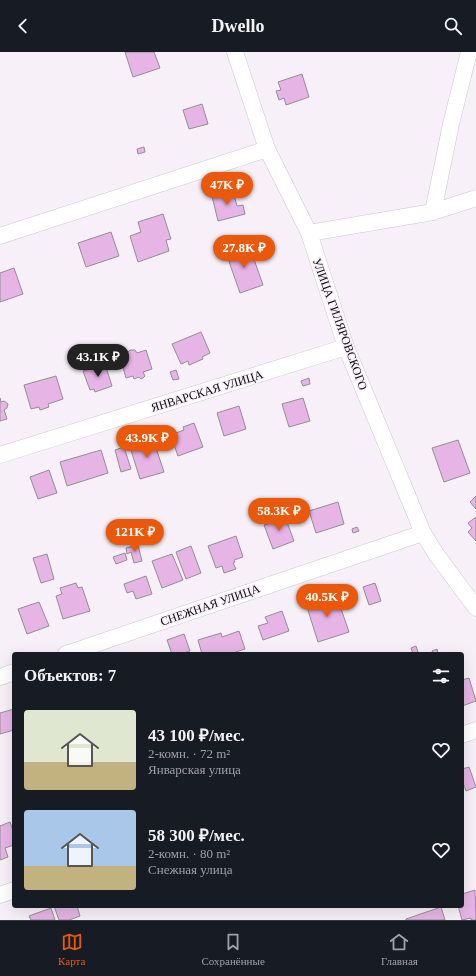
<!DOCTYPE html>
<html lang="ru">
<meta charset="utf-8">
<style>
:root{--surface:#171b24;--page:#242831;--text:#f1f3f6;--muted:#9ea1a6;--line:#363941;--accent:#ea580c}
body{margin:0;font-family:Georgia,serif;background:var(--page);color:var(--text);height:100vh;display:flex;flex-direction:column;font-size:15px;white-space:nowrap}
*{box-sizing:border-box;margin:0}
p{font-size:13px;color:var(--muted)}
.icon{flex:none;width:22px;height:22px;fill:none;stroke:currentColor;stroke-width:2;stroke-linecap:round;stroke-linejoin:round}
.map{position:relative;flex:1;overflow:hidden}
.sheet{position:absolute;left:12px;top:600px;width:452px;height:256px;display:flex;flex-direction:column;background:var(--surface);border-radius:4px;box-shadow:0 4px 16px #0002}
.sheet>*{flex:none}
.price{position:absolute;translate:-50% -34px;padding:0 9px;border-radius:14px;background:var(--accent);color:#fff;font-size:13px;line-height:26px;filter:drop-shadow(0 1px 2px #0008)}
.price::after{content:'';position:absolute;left:50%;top:24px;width:12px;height:9px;margin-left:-6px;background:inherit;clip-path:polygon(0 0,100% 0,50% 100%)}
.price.on{background:#222;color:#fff}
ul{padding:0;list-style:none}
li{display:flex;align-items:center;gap:12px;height:100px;padding:0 12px}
li span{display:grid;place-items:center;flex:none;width:112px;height:80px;border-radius:4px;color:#555}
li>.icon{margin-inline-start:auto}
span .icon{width:48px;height:48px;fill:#fffc;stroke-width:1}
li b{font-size:17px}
h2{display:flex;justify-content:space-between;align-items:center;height:48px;padding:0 12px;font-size:17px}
header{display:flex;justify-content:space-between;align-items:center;height:52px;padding:0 12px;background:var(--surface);font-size:18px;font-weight:600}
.tabs{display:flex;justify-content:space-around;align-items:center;height:56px;border-top:1px solid var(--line);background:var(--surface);font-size:11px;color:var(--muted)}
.tabs a{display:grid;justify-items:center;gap:2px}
.tabs .on{color:var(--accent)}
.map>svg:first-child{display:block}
</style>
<header><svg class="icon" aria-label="back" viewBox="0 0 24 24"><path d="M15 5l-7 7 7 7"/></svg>Dwello<svg class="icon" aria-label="search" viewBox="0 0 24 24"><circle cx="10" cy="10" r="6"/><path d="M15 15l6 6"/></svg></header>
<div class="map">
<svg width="476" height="868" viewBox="0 0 476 868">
<rect width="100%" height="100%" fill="#f8f0f8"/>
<g fill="#e6b4e5" stroke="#958d95">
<path d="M125 0H154L160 16 133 25Z"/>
<path d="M302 22 309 45 286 53 284 46 279 48 276 39 281 38 278 30Z"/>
<path d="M202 52 208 72 189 77 183 58Z"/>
<path d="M144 95 145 100 138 102 137 97Z"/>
<path d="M233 139 237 154 243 153 245 162 218 169 212 144Z"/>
<path d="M163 162 171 187 166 188 169 199 138 210 130 184 141 180 138 170Z"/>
<path d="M111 180 119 204 86 215 78 191Z"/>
<path d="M249 193 263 233 240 241 226 201Z"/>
<path d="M14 216 23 242 0 250V221Z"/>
<path d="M201 280 210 301 202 305 203 307 189 313 188 309 181 312 172 292Z"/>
<path d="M130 298H135L137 301 146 298 152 317 143 320 145 324 143 326 141 327 139 325 134 327 133 324 126 326 123 315 121 316 118 307 126 304 127 301Z"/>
<path d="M105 312 112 334 95 340 94 337 90 338 83 319Z"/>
<path d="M176 318 179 327 173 328 170 320Z"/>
<path d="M56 324 63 347 48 352 49 355 40 358 39 355 31 357 24 333Z"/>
<path d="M309 326 310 332 303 334 301 329Z"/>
<path d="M0 346 1 350 4 349 8 352 7 356 4 358 7 367 0 369Z"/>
<path d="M303 346 310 369 289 375 282 352Z"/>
<path d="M239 354 246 377 224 384 217 361Z"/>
<path d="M194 371 203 395 178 404 172 387 177 386 176 381 184 378 183 375Z"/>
<path d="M153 387 164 420 140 427 130 395Z"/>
<path d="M458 388 470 421 444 430 432 396Z"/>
<path d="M124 395 131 417 121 420 115 398Z"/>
<path d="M101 398 108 421 67 434 60 410Z"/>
<path d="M49 418 57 441 38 447 30 425Z"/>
<path d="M476 444V457L470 450Z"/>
<path d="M338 450 344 472 316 481 309 459Z"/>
<path d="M284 462 294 489 273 497 264 473 273 470 271 467Z"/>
<path d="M476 465V489L468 480 472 476 468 471Z"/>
<path d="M357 475 359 479 353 481 352 477Z"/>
<path d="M236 484 243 505 234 508 235 510 233 511 236 517 224 521 222 514 216 516 208 494Z"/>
<path d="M138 493 142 509 134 511 131 500 127 502 126 496Z"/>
<path d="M191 494 201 521 186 527 176 500Z"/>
<path d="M125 501 127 508 116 512 113 505Z"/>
<path d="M47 502 54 527 41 531 33 506Z"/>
<path d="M172 502 183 528 162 536 152 509Z"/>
<path d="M146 524 152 542 136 547 133 539 127 541 124 532Z"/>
<path d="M76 531 78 536 82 535 90 559 63 567 56 544 62 542 60 536Z"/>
<path d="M375 531 381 549 369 553 363 535Z"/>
<path d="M336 542 349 580 318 590 306 552Z"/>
<path d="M39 550 49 574 27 582 18 557Z"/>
<path d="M282 559 289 579 263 588 258 574 268 571 265 565Z"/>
<path d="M239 579 245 597 230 602H202L198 588 221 581 222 585Z"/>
<path d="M184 582 190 599 180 602H172L167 588Z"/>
<path d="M416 594 418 600 413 602 411 596Z"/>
<path d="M437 597 438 602H433L432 599Z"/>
<path d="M469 626 476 649 462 654V628Z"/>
<path d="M14 657V678L0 682V661Z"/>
<path d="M469 715 476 735 466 739 462 728V717Z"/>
<path d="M10 770 14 781V793L5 796 8 805 0 808V774Z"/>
<path d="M475 838 476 868H471V866L462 868 458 854H462V842Z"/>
<path d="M54 854H77L80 864 69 868H59Z"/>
<path d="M441 855 445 868H406V867Z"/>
<path d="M51 856 55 868H31L29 864Z"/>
</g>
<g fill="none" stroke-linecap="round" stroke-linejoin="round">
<defs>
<g id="minor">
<path d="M235 0 267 97 309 181 346 295 423 481 436 502 476 556"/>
<path d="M433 160 451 72 469 0"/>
<path d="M309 181 433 160 476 146"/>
<path d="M0 184 267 97"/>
<path d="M0 403 346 295"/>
<path d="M66 602 423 481"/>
<path d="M0 625 14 620"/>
<path d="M462 683 476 678"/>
<path d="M0 843 14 838"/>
</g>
</defs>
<use href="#minor" stroke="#cec6ce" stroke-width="17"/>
<use href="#minor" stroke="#fff" stroke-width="16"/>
</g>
<g text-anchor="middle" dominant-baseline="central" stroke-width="3" stroke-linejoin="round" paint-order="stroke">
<g font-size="12" fill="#0d0a0d" stroke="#f8f0f8">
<text transform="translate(340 272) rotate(70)">УЛИЦА ГИЛЯРОВСКОГО</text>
<text transform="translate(207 339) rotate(-17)">ЯНВАРСКАЯ УЛИЦА</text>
<text transform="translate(210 553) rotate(-19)">СНЕЖНАЯ УЛИЦА</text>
</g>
</g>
</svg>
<b class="price" style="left:227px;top:154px">47K ₽</b>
<b class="price" style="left:244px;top:217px">27.8K ₽</b>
<b class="price on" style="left:98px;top:326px">43.1K ₽</b>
<b class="price" style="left:147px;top:407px">43.9K ₽</b>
<b class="price" style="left:279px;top:480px">58.3K ₽</b>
<b class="price" style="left:135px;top:501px">121K ₽</b>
<b class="price" style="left:327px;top:566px">40.5K ₽</b>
<section class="sheet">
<h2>Объектов: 7<svg class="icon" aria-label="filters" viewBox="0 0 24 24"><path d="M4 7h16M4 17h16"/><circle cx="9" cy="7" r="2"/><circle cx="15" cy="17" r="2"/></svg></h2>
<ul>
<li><span style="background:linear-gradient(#dfe7d0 65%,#c2b280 0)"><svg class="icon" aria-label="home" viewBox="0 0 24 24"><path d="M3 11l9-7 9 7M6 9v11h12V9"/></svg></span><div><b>43 100 ₽/мес.</b><p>2-комн. · 72 m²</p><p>Январская улица</p></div><svg class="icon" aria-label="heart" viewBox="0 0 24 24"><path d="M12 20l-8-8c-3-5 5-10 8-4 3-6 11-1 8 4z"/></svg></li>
<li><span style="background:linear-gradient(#a9c7e8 70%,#c2b280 0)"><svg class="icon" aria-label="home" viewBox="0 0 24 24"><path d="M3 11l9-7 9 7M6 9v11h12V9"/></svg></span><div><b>58 300 ₽/мес.</b><p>2-комн. · 80 m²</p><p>Снежная улица</p></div><svg class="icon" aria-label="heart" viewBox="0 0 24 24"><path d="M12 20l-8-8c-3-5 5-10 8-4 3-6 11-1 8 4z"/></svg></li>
</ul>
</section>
</div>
<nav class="tabs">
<a class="on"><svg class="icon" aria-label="map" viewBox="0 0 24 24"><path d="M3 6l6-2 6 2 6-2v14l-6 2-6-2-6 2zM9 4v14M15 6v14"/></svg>Карта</a>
<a><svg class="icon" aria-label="saved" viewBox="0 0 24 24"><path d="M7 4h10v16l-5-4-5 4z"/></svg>Сохранённые</a>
<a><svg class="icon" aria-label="home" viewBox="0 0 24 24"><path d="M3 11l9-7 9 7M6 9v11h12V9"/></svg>Главная</a>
</nav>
